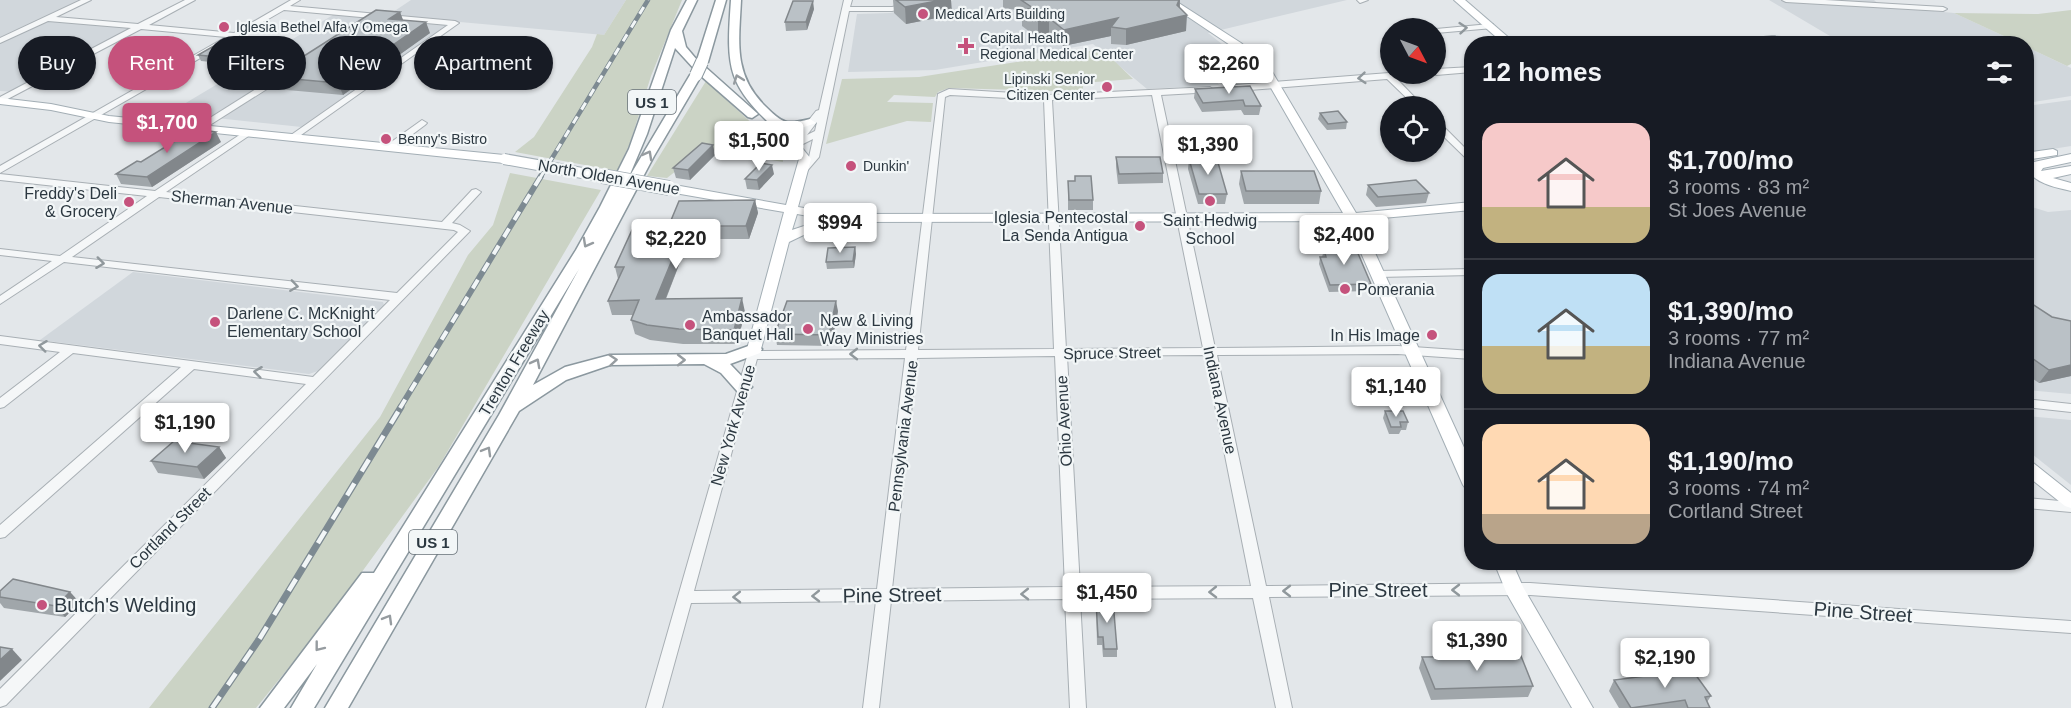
<!DOCTYPE html>
<meta charset="utf-8">
<style>
:root{--surface:#171b24;--page:#242831;--text:#f1f3f6;--muted:#9ea1a6;--line:#363941;--accent:#c5527c}
body{margin:0;font-family:Arial,sans-serif;background:var(--page);color:var(--text);height:100vh;display:flex;flex-direction:column;font-size:22px;white-space:nowrap}
*{box-sizing:border-box;margin:0}
p{font-size:20px;color:var(--muted)}
.icon{flex:none;width:33px;height:33px;fill:none;stroke:currentColor;stroke-width:2;stroke-linecap:round;stroke-linejoin:round}
.map{position:relative;flex:1;overflow:hidden}
.sheet{position:absolute;left:1464px;top:36px;width:570px;height:534px;display:flex;flex-direction:column;background:var(--surface);border-radius:24px;box-shadow:0 2px 4px #0004}
.sheet>*{flex:none}
.top-card{position:absolute;left:18px;top:36px;width:570px;height:54px;display:flex;gap:12px}
.needle{width:39px;rotate:131deg}
.tools{position:absolute;left:1380px;top:18px;display:grid;gap:12px}
.tools a{display:grid;place-items:center;width:66px;height:66px;border-radius:50%;background:var(--surface);box-shadow:0 2px 4px #0004;font-size:30px}
.price{position:absolute;translate:-50% -51px;padding:0 14px;border-radius:6px;background:#fff;color:#222;font-size:20px;line-height:39px;filter:drop-shadow(0 2px 3px #0008)}
.price::after{content:'';position:absolute;left:50%;top:36px;width:18px;height:14px;margin-left:-9px;background:inherit;clip-path:polygon(0 0,100% 0,50% 100%)}
.price.current{background:var(--accent);color:#fff}
ul{padding:0;list-style:none}
li{display:flex;align-items:center;gap:18px;height:150px;padding:0 18px}
li+li{border-top:2px solid var(--line)}
li span{display:grid;place-items:center;flex:none;width:168px;height:120px;border-radius:18px;color:#555}
li>.icon{margin-inline-start:auto}
span .icon{width:72px;height:72px;fill:#fffc;stroke-width:1}
li b{font-size:26px}
h2{display:flex;justify-content:space-between;align-items:center;height:72px;padding:0 18px;font-size:26px}
.chip{padding:0 21px;border-radius:27px;background:var(--surface);box-shadow:0 2px 4px #0004;font-size:21px;line-height:54px}
.chip.current{background:var(--accent);color:#fff}
.map>svg:first-child{display:block}
</style>
<div class="map">
<svg width="2071" height="708" viewBox="0 0 2071 708">
<rect width="100%" height="100%" fill="#e3e7ea"/>
<g fill="#d1d7dc">
<path d="M0 0H89L53 17 145 26 17 92 0 91Z"/>
<path d="M411 0H626L604 35 460 22 311 128 169 113 338 12 387 16Z"/>
<path d="M954 0H1347L1208 33 1227 48 1191 54 1211 73 1219 85 1147 89 1093 44 935 70 848 72 857 14 890 13Z"/>
<path d="M1763 0H1874L1881 6 1954 13 2019 43 1703 44 1777 35 1806 42 1835 39 1769 0Z"/>
<path d="M2027 47 2071 68V96L2027 103Z"/>
<path d="M2071 100V146L2027 153 2026 106Z"/>
<path d="M2026 205 2048 212 2071 210V394L2027 390Z"/>
<path d="M133 272 383 302 384 305 318 371 309 374 40 340Z"/>
<path d="M2027 416 2071 420V485L2027 450Z"/>
</g>
<g fill="#cbd3c5">
<path d="M626 0H682L651 76 630 143 617 171 515 152 534 137 592 47 597 34 604 35Z"/>
<path d="M2071 10V64L2067 66 2027 47 2026 44 2019 43 1954 13 2038 14Z"/>
<path d="M1102 49 1133 79 1083 83V92L949 88 938 92 935 97 894 95 887 102 933 103 931 122 907 121 826 144 842 79 919 77Z"/>
<path d="M706 81 782 151 783 162 704 149 667 178 647 176Z"/>
<path d="M510 173 601 190 439 466 324 624 256 708H149L380 417 468 255 493 225Z"/>
</g>
<g fill="none" stroke-linecap="round" stroke-linejoin="round">
<defs>
<g id="minor">
<path d="M81 0H91L56 17 138 24 185 0H195L149 25 234 33 291 0H300L290 6 455 21 459 23 294 140 291 139V135L448 25 284 10 0 173V166L226 37 141 29 0 103V97L131 28 48 21 0 43V38Z"/>
<path d="M844 0H852L850 7H892L926 0H941L892 11H849L819 157 807 171 804 172 799 169 809 157 813 139 797 147H791L789 145 816 111 819 110ZM817 122 815 131 807 135Z"/>
<path d="M1357 0H1368L1360 3Z"/>
<path d="M1782 0H1825L1943 7 1947 9 1943 11 1786 2Z"/>
<path d="M1490 24H1493V28L1436 33V29Z"/>
<path d="M1772 36H1775V40L1738 44H1703Z"/>
<path d="M1472 67V72L1436 75 1433 74H1436V69Z"/>
<path d="M286 70 289 71V75L202 130 199 131 194 128Z"/>
<path d="M1389 73 1424 74 1420 77 1396 78 1423 106H1415L1387 79 1236 91 1232 88 1236 85Z"/>
<path d="M1210 87 1214 90 1213 92 1161 95 1215 348 1398 346 1472 351V359L1398 354 1217 355 1266 586 1530 583 2071 621V633L1530 595 1269 597 1292 708H1276L1253 598 1080 599 1086 708H1070L1065 599 891 601 879 708H863L876 601 691 603 662 708H646L750 346H758L759 351 906 350 938 94 949 89 1048 95ZM950 95 1044 100 1054 349 918 350 945 97ZM1152 95 1203 348 1066 349 1052 100ZM1205 355 1251 586 1080 587 1067 356ZM1055 356 1065 587 892 589 917 358ZM905 358 877 589 694 591 757 359Z"/>
<path d="M422 120 427 123 425 125 393 149H387V145Z"/>
<path d="M1436 121 1439 122 1472 155V164L1436 129Z"/>
<path d="M247 130 252 133 250 135 166 192 442 222 472 190 476 189 481 192 452 223 460 225 470 231 6 705 0 707V689L306 384 194 369 5 537 0 538V525L181 367 73 353 4 407 0 408V398L60 352 0 344V336L313 377 390 300 64 262 0 304V296L52 261 0 255V249L60 256 147 196 0 180V174L155 191ZM159 197 454 230 458 232 397 293 72 257Z"/>
<path d="M1472 269V275L1378 277 1373 274 1378 271Z"/>
<path d="M2026 399 2071 404V412L2026 407Z"/>
<path d="M2026 498 2071 502V512L2026 508Z"/>
</g>
<g id="major">
<path d="M1163 0H1174L1241 43 1271 70 1356 213 1472 202V210L1360 220 1472 465V491L1466 489 1463 485 1347 221 840 222 812 231 789 242 761 349 754 354 747 349 784 212 669 192 663 188 669 184 786 205 799 159 788 145 794 142 798 143 811 159 798 207 841 214 1343 213 1263 74 1233 47ZM797 214 825 219 792 230Z"/>
<path d="M1454 0H1465L1516 44H1504Z"/>
<path d="M0 98 51 104 109 116 504 155 510 159 504 163 109 122 51 110 0 104Z"/>
<path d="M2053 149 2057 151V155L2026 160V153Z"/>
<path d="M2071 154V162L2043 168 2041 171 2071 166V174L2053 178 2071 183V191C2053 187 2039 184 2028 172L2034 162Z"/>
<path d="M2026 460 2032 462 2071 493V508L2065 506 2026 475Z"/>
<path d="M1494 562H1512L1523 587 1593 708H1572L1507 594Z"/>
</g>
<g id="highway">
<path d="M687 0H697L682 31 686 47 697 60 716 0H726L708 62 703 65 758 114 752 118 748 117 701 76 654 156 533 385 565 367 610 355 726 354 754 344 762 349 760 353 730 364 752 387 743 393 737 391 721 373 704 364 610 365 566 380 519 411 348 708H325L499 415 579 269 314 708H291L317 664 284 708H260L362 573H374L576 250 600 207 629 149 671 30ZM675 48 697 72 690 75 628 179 647 134Z"/>
<path d="M731 0H741C739 42 733 74 765 106 783 124 786 125 810 119L816 123 792 131 793 137 800 145 799 148H789L782 141 781 134C727 85 726 71 731 0Z"/>
</g>
</defs>
<use href="#minor" stroke="#a8afb4" stroke-width="2"/>
<use href="#major" stroke="#a3aeb5" stroke-width="2"/>
<use href="#highway" stroke="#8b989f" stroke-width="3"/>
<use href="#minor" fill="#f5f7f8" fill-rule="evenodd"/>
<use href="#major" fill="#fff" fill-rule="evenodd"/>
<use href="#highway" fill="#fff" fill-rule="evenodd"/>
<defs>
<path id="rail-far2" d="M540 178 648 0"/>
<path id="rail-far1" d="M400 408 541 176"/>
<path id="rail" d="M212 708 260 638 401 407"/>
</defs>
<use href="#rail-far2" stroke="#7d8a92" stroke-width="4.5"/>
<use href="#rail-far1" stroke="#7d8a92" stroke-width="6"/>
<use href="#rail" stroke="#7d8a92" stroke-width="7"/>
<use href="#rail-far2" stroke="#f2f6f7" stroke-width="3" stroke-dasharray="8" stroke-linecap="butt"/>
<use href="#rail-far1" stroke="#f2f6f7" stroke-width="4" stroke-dasharray="10" stroke-linecap="butt"/>
<use href="#rail" stroke="#f2f6f7" stroke-width="4.5" stroke-dasharray="14" stroke-linecap="butt"/>
<defs>
<path id="major-bridge-far1" d="M504 159 610 178"/>
<path id="major-bridge" d="M602 176 669 188"/>
<path id="highway-bridge" d="M696 75 702 62"/>
</defs>
<use href="#major-bridge-far1" stroke="#a3aeb5" stroke-width="12" stroke-linecap="butt"/>
<use href="#major-bridge" stroke="#a3aeb5" stroke-width="16" stroke-linecap="butt"/>
<use href="#highway-bridge" stroke="#8b989f" stroke-width="14" stroke-linecap="butt"/>
<use href="#major-bridge-far1" stroke="#fff" stroke-width="10"/>
<use href="#major-bridge" stroke="#fff" stroke-width="14"/>
<use href="#highway-bridge" stroke="#fff" stroke-width="12"/>
</g>
<g fill="#a0a6aa">
<path d="M893 0H951L952 15 906 24 894 13Z"/>
<path d="M1003 0H1180V8L1186 31 1126 45 1111 44V36L1063 46 1049 35 1038 38 1022 26V17L1018 14V10L1003 8Z"/>
<path d="M814 9 807 30 786 31 785 22Z"/>
<path d="M400 12 403 20 430 33 343 95 276 89 271 77Z"/>
<path d="M246 47 249 53 231 64 201 61 198 55Z"/>
<path d="M1250 86 1261 106 1259 115H1244L1241 110 1202 112 1194 98 1195 89Z"/>
<path d="M1320 113 1347 122 1346 129 1327 130 1318 119Z"/>
<path d="M221 142 152 187 121 184 116 174 141 162Z"/>
<path d="M715 155 690 180 676 178 673 168Z"/>
<path d="M1116 157 1163 173V183L1118 184 1116 167Z"/>
<path d="M1189 159 1227 194 1225 204H1198L1188 169Z"/>
<path d="M1241 171 1321 191 1319 204H1244L1239 184Z"/>
<path d="M774 174 759 190 747 189 745 179Z"/>
<path d="M1068 181 1093 200V210H1068Z"/>
<path d="M1368 185 1429 193 1426 203 1376 207 1366 195Z"/>
<path d="M755 200 758 213 749 239H689L666 299 745 312 737 344H683L650 340 635 334 631 320 633 315H612L608 301 618 279 615 267 667 230Z"/>
<path d="M1328 244 1371 284 1370 291 1329 292 1319 264 1320 257H1322L1324 250H1327Z"/>
<path d="M855 247 856 254 854 268 827 269 826 262Z"/>
<path d="M2026 300 2052 317 2071 321V376L2039 383 2026 374Z"/>
<path d="M838 311 831 346 777 345 775 334Z"/>
<path d="M1385 411 1408 422 1406 430H1401L1399 434H1389L1383 418Z"/>
<path d="M219 447 226 458 204 479 158 473 151 461Z"/>
<path d="M0 591 70 592 80 603 65 617 4 608 0 603Z"/>
<path d="M1096 601 1117 649V657H1103L1102 645H1097Z"/>
<path d="M1422 657 1533 686 1528 697 1431 700 1419 668Z"/>
<path d="M1667 670 1711 696 1707 702 1710 708H1619L1609 691 1614 680 1665 673Z"/>
</g>
<g fill="#82878b">
<path d="M942 0H951L952 15 906 24 905 7Z"/>
<path d="M1179 0H1180L1179 14 1187 15 1186 31 1126 45V29L1177 5Z"/>
<path d="M813 1 814 9 807 30 806 22Z"/>
<path d="M400 12 404 23 389 19Z"/>
<path d="M1049 18V35L1038 38V21Z"/>
<path d="M1118 18 1111 27V36L1063 46 1064 30Z"/>
<path d="M426 22 430 33 343 95 338 83Z"/>
<path d="M246 47 249 53 231 64 228 58Z"/>
<path d="M216 132 221 142 152 187 147 177Z"/>
<path d="M713 145 715 155 690 180 688 170Z"/>
<path d="M772 165 774 174 759 190 757 180Z"/>
<path d="M755 200 758 213 749 239 746 226Z"/>
<path d="M686 226 689 239 660 313 656 299Z"/>
<path d="M855 247 856 254 854 268 853 261Z"/>
<path d="M742 298 745 312 737 344 734 330Z"/>
<path d="M836 301 838 311 831 346 829 335Z"/>
<path d="M2071 365V376L2039 383 2049 370Z"/>
<path d="M219 447 226 458 204 479 197 467Z"/>
<path d="M70 592 80 603 65 617 56 606Z"/>
<path d="M12 649 22 660 0 681V660Z"/>
</g>
<g fill="#bac1c6" stroke="#82878b" stroke-width="1.5">
<path d="M896 0H942L905 7Z"/>
<path d="M1021 0H1179L1177 5 1187 15 1126 29 1111 27 1118 18 1064 30 1049 18 1038 21 1022 10 1033 8Z"/>
<path d="M793 1H813L806 22H785Z"/>
<path d="M376 10 400 12 389 19 426 22 338 83 271 77Z"/>
<path d="M219 43 246 47 228 58 198 55Z"/>
<path d="M1250 86 1261 106H1245L1243 100 1203 103 1195 89Z"/>
<path d="M1338 111 1347 122 1328 124 1320 113Z"/>
<path d="M194 129 216 132 147 177 116 174 137 161 141 162Z"/>
<path d="M702 143 713 145 688 170 673 168Z"/>
<path d="M1116 157H1160L1163 173 1119 174Z"/>
<path d="M1189 159H1217L1227 194H1199Z"/>
<path d="M761 163 772 165 757 180 745 179Z"/>
<path d="M1241 171H1314L1321 191H1246Z"/>
<path d="M1075 176H1091L1093 200H1069L1068 181H1075Z"/>
<path d="M1416 180 1429 193 1378 197 1368 185Z"/>
<path d="M755 200 746 226H686L656 299 742 298 734 330 679 329 647 325 631 320 639 300 608 301 624 267H615L632 230H667L679 201Z"/>
<path d="M1328 244H1354L1371 284 1330 285 1320 257H1326L1324 250H1330Z"/>
<path d="M855 247 853 261 826 262 828 248Z"/>
<path d="M2026 300 2052 317 2071 321V365L2049 370 2026 354Z"/>
<path d="M787 301H836L829 335 775 334Z"/>
<path d="M1385 411H1403L1408 422H1400L1401 427H1391Z"/>
<path d="M174 441 219 447 197 467 151 461Z"/>
<path d="M13 579 70 592 56 606 0 597V591Z"/>
<path d="M1096 601H1113L1117 649H1104L1103 637H1098Z"/>
<path d="M0 647 12 649 0 660Z"/>
<path d="M1521 656 1533 686 1435 689 1422 657Z"/>
<path d="M1690 667 1711 696 1705 697 1710 708H1688L1685 700 1631 708 1614 680 1669 673 1667 670Z"/>
</g>
<defs><path id="oneway-chevron" d="M-2-3.5L2.5 0L-2 3.5" fill="none" stroke-width="1.6" stroke-linecap="round" stroke-linejoin="round" transform="scale(1.5)"/></defs>
<g stroke="#90989c">
<use href="#oneway-chevron" transform="translate(1463 28) rotate(-5)"/>
<use href="#oneway-chevron" transform="translate(1362 78) rotate(175)"/>
<use href="#oneway-chevron" transform="translate(100 263) rotate(7)"/>
<use href="#oneway-chevron" transform="translate(294 286) rotate(8)"/>
<use href="#oneway-chevron" transform="translate(43 346) rotate(-173)"/>
<use href="#oneway-chevron" transform="translate(854 354) rotate(180)"/>
<use href="#oneway-chevron" transform="translate(258 372) rotate(-173)"/>
<use href="#oneway-chevron" transform="translate(1456 590) rotate(180)"/>
<use href="#oneway-chevron" transform="translate(1287 591) rotate(180)"/>
<use href="#oneway-chevron" transform="translate(1213 592) rotate(179)"/>
<use href="#oneway-chevron" transform="translate(1025 594) rotate(179)"/>
<use href="#oneway-chevron" transform="translate(816 596) rotate(179)"/>
<use href="#oneway-chevron" transform="translate(737 597) rotate(179)"/>
</g>
<g stroke="#969ca0">
<use href="#oneway-chevron" transform="translate(738 79) rotate(-110)"/>
<use href="#oneway-chevron" transform="translate(648 155) rotate(-61)"/>
<use href="#oneway-chevron" transform="translate(587 243) rotate(119)"/>
<use href="#oneway-chevron" transform="translate(613 360) rotate(-5)"/>
<use href="#oneway-chevron" transform="translate(681 360)"/>
<use href="#oneway-chevron" transform="translate(536 363) rotate(-62)"/>
<use href="#oneway-chevron" transform="translate(487 451) rotate(-60)"/>
<use href="#oneway-chevron" transform="translate(388 619) rotate(-60)"/>
<use href="#oneway-chevron" transform="translate(319 647) rotate(128)"/>
</g>
<g fill="#c5527c" stroke="#f2f6f7" stroke-width="2">
<circle cx="923" cy="14" r="6"/>
<circle cx="224" cy="27" r="6"/>
<path d="M963 37h6v6h6v6h-6v6h-6v-6h-6v-6h6z"/>
<circle cx="1107" cy="87" r="6"/>
<circle cx="386" cy="139" r="6"/>
<circle cx="851" cy="166" r="6"/>
<circle cx="1210" cy="201" r="6"/>
<circle cx="129" cy="202" r="6"/>
<circle cx="1140" cy="226" r="6"/>
<circle cx="1345" cy="289" r="6"/>
<circle cx="215" cy="322" r="6"/>
<circle cx="690" cy="325" r="6"/>
<circle cx="808" cy="329" r="6"/>
<circle cx="1432" cy="335" r="6"/>
<circle cx="42" cy="605" r="6"/>
</g>
<g text-anchor="middle" dominant-baseline="central" stroke-width="4.5" stroke-linejoin="round" paint-order="stroke">
<g font-size="14" fill="#2c3841" stroke="#f2f6f7" text-anchor="start">
<text x="935" y="14">Medical Arts Building</text>
<text x="236" y="27">Iglesia Bethel Alfa y Omega</text>
<text x="980" y="38">Capital Health<tspan x="980" dy="16">Regional Medical Center</tspan></text>
<text x="1095" y="79" text-anchor="end">Lipinski Senior<tspan x="1095" dy="16">Citizen Center</tspan></text>
<text x="398" y="139">Benny's Bistro</text>
<text x="863" y="166">Dunkin'</text>
</g>
<g fill="#f2f6f7" stroke="#677178" stroke-width="1.5">
<rect x="628" y="90" width="48" height="24" rx="4.5"/>
<rect x="409" y="530" width="48" height="24" rx="4.5"/>
</g>
<g font-size="15" font-weight="bold" fill="#2c3841">
<text x="652" y="102">US 1</text>
<text x="433" y="542">US 1</text>
</g>
<g font-size="16" fill="#2c3841" stroke="#f2f6f7">
<text transform="translate(609 177) rotate(10)">North Olden Avenue</text>
<text transform="translate(232 202) rotate(6)">Sherman Avenue</text>
<text transform="translate(1112 353) rotate(-1)">Spruce Street</text>
<text transform="translate(514 363) rotate(-59)">Trenton Freeway</text>
<text transform="translate(1220 400) rotate(78)">Indiana Avenue</text>
<text transform="translate(1064 421) rotate(-93)">Ohio Avenue</text>
<text transform="translate(733 425) rotate(-74)">New York Avenue</text>
<text transform="translate(903 436) rotate(-83)">Pennsylvania Avenue</text>
<text transform="translate(170 528) rotate(-45)">Cortland Street</text>
</g>
<g font-size="16" fill="#2c3841" stroke="#f2f6f7" text-anchor="start">
<text x="117" y="193" text-anchor="end">Freddy's Deli<tspan x="117" dy="18">&amp; Grocery</tspan></text>
<text x="1128" y="217" text-anchor="end">Iglesia Pentecostal<tspan x="1128" dy="18">La Senda Antigua</tspan></text>
<text x="1210" y="220" text-anchor="middle">Saint Hedwig<tspan x="1210" dy="18">School</tspan></text>
<text x="1357" y="289">Pomerania</text>
<text x="227" y="313">Darlene C. McKnight<tspan x="227" dy="18">Elementary School</tspan></text>
<text x="702" y="316">Ambassador<tspan x="702" dy="18">Banquet Hall</tspan></text>
<text x="820" y="320">New &amp; Living<tspan x="820" dy="18">Way Ministries</tspan></text>
<text x="1420" y="335" text-anchor="end">In His Image</text>
</g>
<g font-size="20" fill="#2c3841" stroke="#f2f6f7">
<text x="1378" y="590">Pine Street</text>
<text transform="translate(892 595) rotate(-1)">Pine Street</text>
<text transform="translate(1863 612) rotate(4)">Pine Street</text>
</g>
<g font-size="20" fill="#2c3841" stroke="#f2f6f7" text-anchor="start">
<text x="54" y="605">Butch's Welding</text>
</g>
</g>
</svg>
<div class="tools">
<a><svg class="needle" viewBox="-14 -14 28 28"><path d="M0-13l5 13h-10z" fill="#e53935"/><path d="M0 13l5-13h-10z" fill="#9ea1a6"/></svg></a>
<a><svg class="icon" aria-label="locate" viewBox="0 0 24 24"><circle cx="12" cy="12" r="6"/><path d="M12 2v4M12 18v4M2 12h4M18 12h4"/></svg></a>
</div>
<b class="price" style="left:1229px;top:95px">$2,260</b>
<b class="price current" style="left:167px;top:154px">$1,700</b>
<b class="price" style="left:759px;top:172px">$1,500</b>
<b class="price" style="left:1208px;top:176px">$1,390</b>
<b class="price" style="left:840px;top:254px">$994</b>
<b class="price" style="left:1344px;top:266px">$2,400</b>
<b class="price" style="left:676px;top:270px">$2,220</b>
<b class="price" style="left:1396px;top:418px">$1,140</b>
<b class="price" style="left:185px;top:454px">$1,190</b>
<b class="price" style="left:1107px;top:624px">$1,450</b>
<b class="price" style="left:1477px;top:672px">$1,390</b>
<b class="price" style="left:1665px;top:689px">$2,190</b>
<div class="top-card">
<a class="chip">Buy</a>
<a class="chip current">Rent</a>
<a class="chip">Filters</a>
<a class="chip">New</a>
<a class="chip">Apartment</a>
</div>
<section class="sheet">
<h2>12 homes<svg class="icon" aria-label="filters" viewBox="0 0 24 24"><path d="M4 7h16M4 17h16"/><circle cx="9" cy="7" r="2"/><circle cx="15" cy="17" r="2"/></svg></h2>
<ul>
<li><span style="background:linear-gradient(#f6c9c9 70%,#c2b280 0)"><svg class="icon" aria-label="home" viewBox="0 0 24 24"><path d="M3 11l9-7 9 7M6 9v11h12V9"/></svg></span><div><b>$1,700/mo</b><p>3 rooms · 83 m²</p><p>St Joes Avenue</p></div></li>
<li><span style="background:linear-gradient(#bfe0f5 60%,#c2b280 0)"><svg class="icon" aria-label="home" viewBox="0 0 24 24"><path d="M3 11l9-7 9 7M6 9v11h12V9"/></svg></span><div><b>$1,390/mo</b><p>3 rooms · 77 m²</p><p>Indiana Avenue</p></div></li>
<li><span style="background:linear-gradient(#ffd9b3 75%,#b9a48a 0)"><svg class="icon" aria-label="home" viewBox="0 0 24 24"><path d="M3 11l9-7 9 7M6 9v11h12V9"/></svg></span><div><b>$1,190/mo</b><p>3 rooms · 74 m²</p><p>Cortland Street</p></div></li>
</ul>
</section>
</div>
